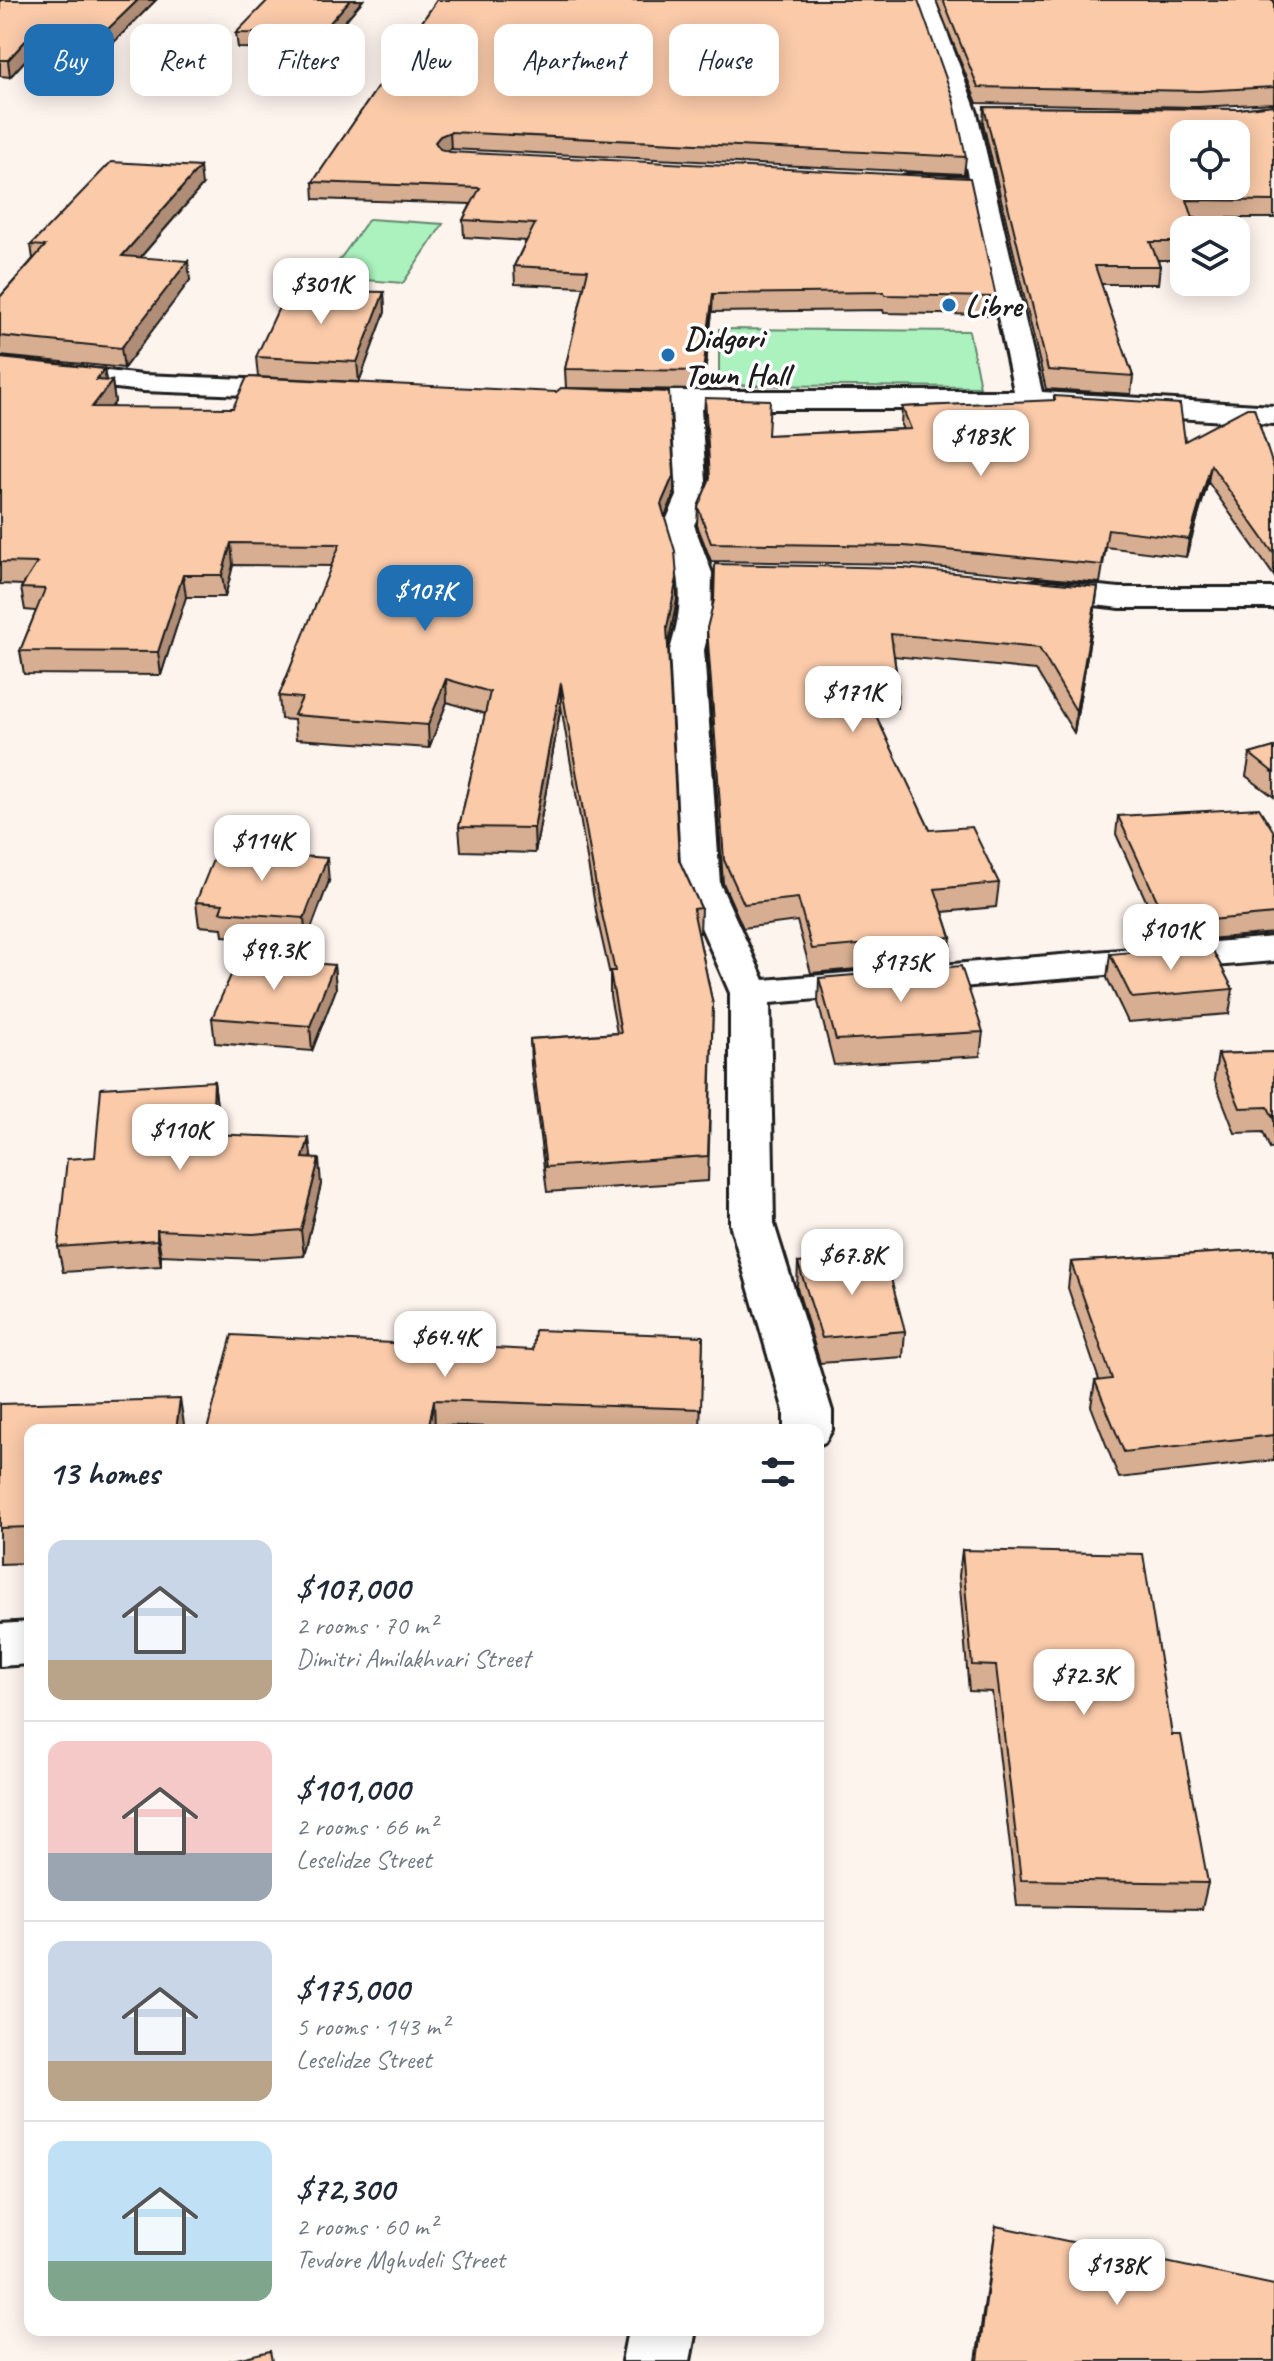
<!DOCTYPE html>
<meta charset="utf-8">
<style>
:root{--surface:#fff;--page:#f6f6f7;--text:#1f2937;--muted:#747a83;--line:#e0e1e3;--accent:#1f6fb2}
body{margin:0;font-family:Caveat,sans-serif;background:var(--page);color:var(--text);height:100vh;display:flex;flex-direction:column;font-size:30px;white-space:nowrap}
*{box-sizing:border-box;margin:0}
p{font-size:26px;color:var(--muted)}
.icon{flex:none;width:44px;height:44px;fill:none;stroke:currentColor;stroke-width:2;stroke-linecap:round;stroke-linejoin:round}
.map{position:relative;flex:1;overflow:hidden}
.details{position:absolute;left:24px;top:1424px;width:800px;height:912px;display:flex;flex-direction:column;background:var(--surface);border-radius:16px;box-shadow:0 4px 20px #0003}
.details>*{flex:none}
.guide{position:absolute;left:24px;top:24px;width:800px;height:72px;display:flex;gap:16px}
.buttons{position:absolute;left:1170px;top:120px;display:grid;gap:16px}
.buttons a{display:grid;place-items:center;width:80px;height:80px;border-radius:16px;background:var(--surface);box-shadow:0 4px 20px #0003;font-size:40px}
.price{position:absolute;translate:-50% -68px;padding:0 18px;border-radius:16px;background:#fff;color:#222;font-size:26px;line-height:52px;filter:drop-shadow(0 2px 4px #0008)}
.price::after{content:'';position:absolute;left:50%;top:48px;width:24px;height:18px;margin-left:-12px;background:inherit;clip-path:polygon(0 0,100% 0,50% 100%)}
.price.selected{background:var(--accent);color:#fff}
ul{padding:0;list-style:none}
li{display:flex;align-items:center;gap:24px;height:200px;padding:0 24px}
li+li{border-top:2px solid var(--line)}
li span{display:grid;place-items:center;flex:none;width:224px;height:160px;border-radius:16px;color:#555}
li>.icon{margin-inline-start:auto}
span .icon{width:96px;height:96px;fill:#fffc;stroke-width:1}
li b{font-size:34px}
h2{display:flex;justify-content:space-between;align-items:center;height:96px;padding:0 24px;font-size:34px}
.chip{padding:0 28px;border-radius:16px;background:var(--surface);box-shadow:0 4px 20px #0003;font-size:28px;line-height:72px}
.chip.selected{background:var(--accent);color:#fff}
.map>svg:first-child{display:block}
</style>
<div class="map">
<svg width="1274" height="2361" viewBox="0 0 1274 2361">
<rect width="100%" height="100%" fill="#fef4ee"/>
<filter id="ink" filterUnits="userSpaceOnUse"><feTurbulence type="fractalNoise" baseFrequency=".0125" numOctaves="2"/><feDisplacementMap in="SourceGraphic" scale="16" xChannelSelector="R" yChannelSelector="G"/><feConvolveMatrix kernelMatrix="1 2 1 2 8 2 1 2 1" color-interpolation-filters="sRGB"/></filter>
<g filter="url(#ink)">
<g fill="#abf2be" stroke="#64876d" stroke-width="2">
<path d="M369 219 443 224 403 283 327 277Z"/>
<path d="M719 329 969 331 980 387 719 385Z"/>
</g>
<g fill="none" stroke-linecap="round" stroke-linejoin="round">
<defs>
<g id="minor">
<path d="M915 0H935L977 113 1042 392 1274 406V424L1030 409H701L707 496 694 525 712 573 711 622 704 650 720 884 764 980 1274 937V961L770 1003 774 1224 832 1411V1430L825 1442 818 1445V1430H784V1411L730 1224V993L682 884 670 650C686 597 681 576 664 525L677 496 672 409H609L599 406 595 400 599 394 609 391H1014L971 192 911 188 903 186 899 181 903 176 911 174 968 177 955 113Z"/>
<path d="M0 359 143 375 300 381 310 383 314 389 310 395 300 397 143 391 0 375Z"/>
<path d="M1037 580 1120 588H1274V608H1120L1026 597 1021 590 1026 583Z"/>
<path d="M30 1622V1664L0 1666V1624Z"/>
<path d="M628 2330H696L690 2361H622Z"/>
</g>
</defs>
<use href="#minor" stroke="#1c1c1c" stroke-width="6"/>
<use href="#minor" fill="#fff" fill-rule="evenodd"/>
</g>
<g fill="#d7ae91" stroke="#1c1c1c" stroke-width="2">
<path d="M0 0H156L110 46 41 43 10 77 0 76Z"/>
<path d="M363 0 321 49 238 48 236 33Z"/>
<path d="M437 0 966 157 964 174 451 149 445 151 996 297 994 315 884 313 883 310 712 312 703 390 566 388 565 369 584 287 515 284 514 266 526 241 464 237 463 220 471 204 314 199 313 182Z"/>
<path d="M936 0H1274V103L1197 107 977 103Z"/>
<path d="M1274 105V218H1193L1184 230V260H1158L1160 266 1158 284H1101L1133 376 1131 394 1046 389 983 123 984 107 1239 109Z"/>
<path d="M202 186 140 258 190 280 124 368 0 356V297L33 259 31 245Z"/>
<path d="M384 292 385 312 359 382 258 377 256 357Z"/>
<path d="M0 358 104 369 106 381H112L115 402 111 407 674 495 665 517 677 600 668 645 679 860 701 908 700 933H698L713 1005 708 1181 547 1192 531 1065 530 1039 617 1033 610 996V975L597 917 561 706 535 853 461 851 459 827 485 714 447 702 429 748 296 739 294 720 281 719 279 696 332 566 233 565 225 597H186L161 675 24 674 20 651 36 611 25 610 21 588 23 585 0 584Z"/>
<path d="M1054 396 1185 441 1274 469V576L1208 482 1186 557 1106 547 1100 583 903 564 711 561 697 525 698 507 709 481 704 415 705 398 769 435 903 429 901 425 902 407 1054 401Z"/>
<path d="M1095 609 1074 733 1036 670 894 656 898 686 897 708H872L930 830 999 883 996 907 943 912 951 937 949 961 811 973 797 921 743 928 723 883 707 650V628Z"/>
<path d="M1274 747V797L1246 776 1250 754Z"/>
<path d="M1118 816 1274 832V933L1165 943 1116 834Z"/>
<path d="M329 881 306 942 223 936 222 928 199 926 196 902Z"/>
<path d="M1110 954 1233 989 1229 1014 1128 1022 1107 978Z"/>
<path d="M334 965 336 989 312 1051 215 1043 212 1018Z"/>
<path d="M819 978 983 1032 980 1056 834 1065 818 1002Z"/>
<path d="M1274 1052V1148L1270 1149 1263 1132 1235 1133 1214 1079 1218 1054Z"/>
<path d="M214 1081 217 1106 216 1134 311 1158 321 1184 304 1256 256 1259 161 1255V1266L63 1272 58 1247 95 1157Z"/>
<path d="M1274 1249V1460L1119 1478 1091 1406 1095 1381 1099 1380 1068 1288 1071 1262Z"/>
<path d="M798 1263 905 1331 903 1357 820 1363 797 1288Z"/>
<path d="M703 1336 700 1430H570L436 1425 207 1430 533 1350Z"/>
<path d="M0 1404 30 1430V1563L0 1564Z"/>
<path d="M962 1550 1172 1735 1208 1883 1202 1909 1017 1906 992 1692 969 1691 959 1576Z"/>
<path d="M996 2226 1274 2361H976Z"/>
</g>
<g fill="#af8d76" stroke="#1c1c1c" stroke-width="2">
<path d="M138 0H156L110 46 108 29Z"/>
<path d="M350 0H363L321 49 320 34Z"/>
<path d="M38 27 41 43 10 77 8 60Z"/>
<path d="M450 132 451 149 441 152 435 142 440 136Z"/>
<path d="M200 167 202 186 124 276 122 256Z"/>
<path d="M188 261 190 280 124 368 121 348Z"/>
<path d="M384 292 385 312 359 382 357 362Z"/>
<path d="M713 294 712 312 703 390V371Z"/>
<path d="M104 369 107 388 112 381 115 402 95 428 92 407 96 380Z"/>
<path d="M1211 465 1208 482 1186 557 1189 539Z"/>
<path d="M674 474V495L661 526V504Z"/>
<path d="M231 543 233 565 225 597 222 575Z"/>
<path d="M183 575 186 597 161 675 158 652Z"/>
<path d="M677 578V600L667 650V627Z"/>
<path d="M1098 587 1095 609 1074 733 1076 711Z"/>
<path d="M446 679 447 702 429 748 428 725Z"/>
<path d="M561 683V706L535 853 534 828Z"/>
<path d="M327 858 329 881 306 942 304 918Z"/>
<path d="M334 965 336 989 312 1051 310 1026Z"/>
<path d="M214 1081 217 1106 216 1159 212 1134Z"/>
<path d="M309 1138 312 1163 303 1158Z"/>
<path d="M319 1159 321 1184 304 1256 301 1230Z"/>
<path d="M157 1230 161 1255V1266L157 1240Z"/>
<path d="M180 1399 185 1430H176Z"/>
<path d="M434 1400 435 1430H428Z"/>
</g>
<g fill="#facaa9" stroke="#1c1c1c" stroke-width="2" fill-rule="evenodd">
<path d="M0 0H138L108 29 38 27 8 60H0Z"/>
<path d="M268 0H350L320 34 236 33Z"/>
<path d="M437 0H918L953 98 966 157 450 132 440 136 435 142 440 149 450 152 970 178 996 297 885 295 884 292 713 294 703 371 565 369 588 270 514 266 535 224 463 220 480 188 313 182Z"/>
<path d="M943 0H1274V87L1199 91 978 87Z"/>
<path d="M1274 105V201L1187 200 1197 230H1184V242H1150L1160 266H1095L1133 376 1048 370 984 107 1239 109ZM1184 134H1236V186H1184Z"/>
<path d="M111 162 200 167 122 256 188 261 121 348 0 336V297L45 246 31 245Z"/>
<path d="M287 290 384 292 357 362 256 357Z"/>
<path d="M0 358 104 369 96 380 112 381 92 407 233 408 247 377 556 392 561 388 669 392 674 474 661 504 675 551 677 578 667 627 679 860 701 908 693 909 713 1005 708 1156 546 1167 530 1039 621 1033 610 971H615L597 892 561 683 534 828 459 827 490 692 446 679 428 725 294 715 302 698 279 696 340 544 231 543 222 575H183L158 652 20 651 45 589 21 588 37 563 0 562Z"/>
<path d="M1054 396 1180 404 1185 441 1247 408H1254L1274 469V554L1211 465 1189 539 1108 529 1102 565 904 546 711 543 698 507 710 478 705 398 770 400 768 435 911 429 902 407 1055 400Z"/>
<path d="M715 564 904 568 1098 587 1076 711 1039 648 891 634 898 686H862L930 830 972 827 999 883 935 889 951 937 812 949 798 898 744 904 724 860 707 628 714 600Z"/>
<path d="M1274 747V773L1250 754Z"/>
<path d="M1259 808 1274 832V914L1168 924 1118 816Z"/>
<path d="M217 850 327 858 304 918 220 912 223 904 196 902Z"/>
<path d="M1210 945 1233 989 1132 998 1110 954Z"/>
<path d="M239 957 334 965 310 1026 212 1018Z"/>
<path d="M961 966 983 1032 836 1040 819 978Z"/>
<path d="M1274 1052V1120L1268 1107 1240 1108 1218 1054Z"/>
<path d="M214 1081 212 1134 309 1138 303 1158 319 1159 301 1230 253 1234 157 1230V1240L58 1247 67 1159 95 1157 101 1088Z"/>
<path d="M1274 1249V1435L1124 1452 1095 1381 1112 1379 1071 1262Z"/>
<path d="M885 1256 905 1331 822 1338 798 1263Z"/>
<path d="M535 1330 703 1336 701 1409 434 1400 428 1430H207L232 1335 533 1350Z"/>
<path d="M180 1399 176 1430H30V1527L0 1528V1404Z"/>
<path d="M962 1550 1143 1554 1172 1735H1181L1208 1883 1021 1880 996 1666 972 1665Z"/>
<path d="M996 2226 1274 2285V2361H978Z"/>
<path d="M270 2351 272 2361H228Z"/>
</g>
</g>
<g fill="#1f6fb2" stroke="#fff" stroke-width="3">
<circle cx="949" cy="305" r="8"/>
<circle cx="668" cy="355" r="8"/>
</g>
<g text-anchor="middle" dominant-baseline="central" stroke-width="7" stroke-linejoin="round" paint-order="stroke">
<g font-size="32" font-weight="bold" fill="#1c1c1c" stroke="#fff" text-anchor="start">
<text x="965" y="305">Libre</text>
<text x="684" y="337">Didgori<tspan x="684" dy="37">Town Hall</tspan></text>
</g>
</g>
</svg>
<div class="buttons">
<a><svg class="icon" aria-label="locate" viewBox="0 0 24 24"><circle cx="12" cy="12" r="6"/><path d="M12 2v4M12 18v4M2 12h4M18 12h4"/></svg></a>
<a><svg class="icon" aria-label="layers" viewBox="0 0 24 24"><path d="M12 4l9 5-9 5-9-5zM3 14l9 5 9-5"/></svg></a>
</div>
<b class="price" style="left:321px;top:326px">$301K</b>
<b class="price" style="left:981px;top:478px">$183K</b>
<b class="price selected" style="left:425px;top:633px">$107K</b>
<b class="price" style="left:853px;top:734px">$171K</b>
<b class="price" style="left:262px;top:883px">$114K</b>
<b class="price" style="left:1171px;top:972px">$101K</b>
<b class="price" style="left:274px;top:992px">$99.3K</b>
<b class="price" style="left:901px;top:1004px">$175K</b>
<b class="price" style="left:180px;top:1172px">$110K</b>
<b class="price" style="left:852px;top:1297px">$67.8K</b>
<b class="price" style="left:445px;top:1379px">$64.4K</b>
<b class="price" style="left:1084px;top:1717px">$72.3K</b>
<b class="price" style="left:1117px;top:2307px">$138K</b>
<div class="guide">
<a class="chip selected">Buy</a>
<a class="chip">Rent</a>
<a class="chip">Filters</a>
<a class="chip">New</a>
<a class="chip">Apartment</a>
<a class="chip">House</a>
</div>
<section class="details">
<h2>13 homes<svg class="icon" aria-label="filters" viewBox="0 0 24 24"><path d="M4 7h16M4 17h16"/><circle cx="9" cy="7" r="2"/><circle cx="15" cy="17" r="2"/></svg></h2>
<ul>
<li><span style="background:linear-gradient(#c9d6e8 75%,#b9a48a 0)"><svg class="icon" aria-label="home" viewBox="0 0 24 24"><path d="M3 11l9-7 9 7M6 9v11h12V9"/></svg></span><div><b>$107,000</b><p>2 rooms · 70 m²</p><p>Dimitri Amilakhvari Street</p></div></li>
<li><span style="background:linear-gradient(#f6c9c9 70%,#9aa5b1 0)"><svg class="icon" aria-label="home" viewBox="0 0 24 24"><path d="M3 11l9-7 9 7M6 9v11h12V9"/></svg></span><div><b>$101,000</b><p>2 rooms · 66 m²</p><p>Leselidze Street</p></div></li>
<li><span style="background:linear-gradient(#c9d6e8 75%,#b9a48a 0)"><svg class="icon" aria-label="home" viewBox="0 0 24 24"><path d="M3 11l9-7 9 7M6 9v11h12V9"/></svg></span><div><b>$175,000</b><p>5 rooms · 143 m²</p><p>Leselidze Street</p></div></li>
<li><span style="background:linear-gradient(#bfe0f5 75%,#7fa58c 0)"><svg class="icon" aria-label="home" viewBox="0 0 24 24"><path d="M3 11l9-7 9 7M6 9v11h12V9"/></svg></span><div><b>$72,300</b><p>2 rooms · 60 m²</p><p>Tevdore Mghvdeli Street</p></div></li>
</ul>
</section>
</div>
